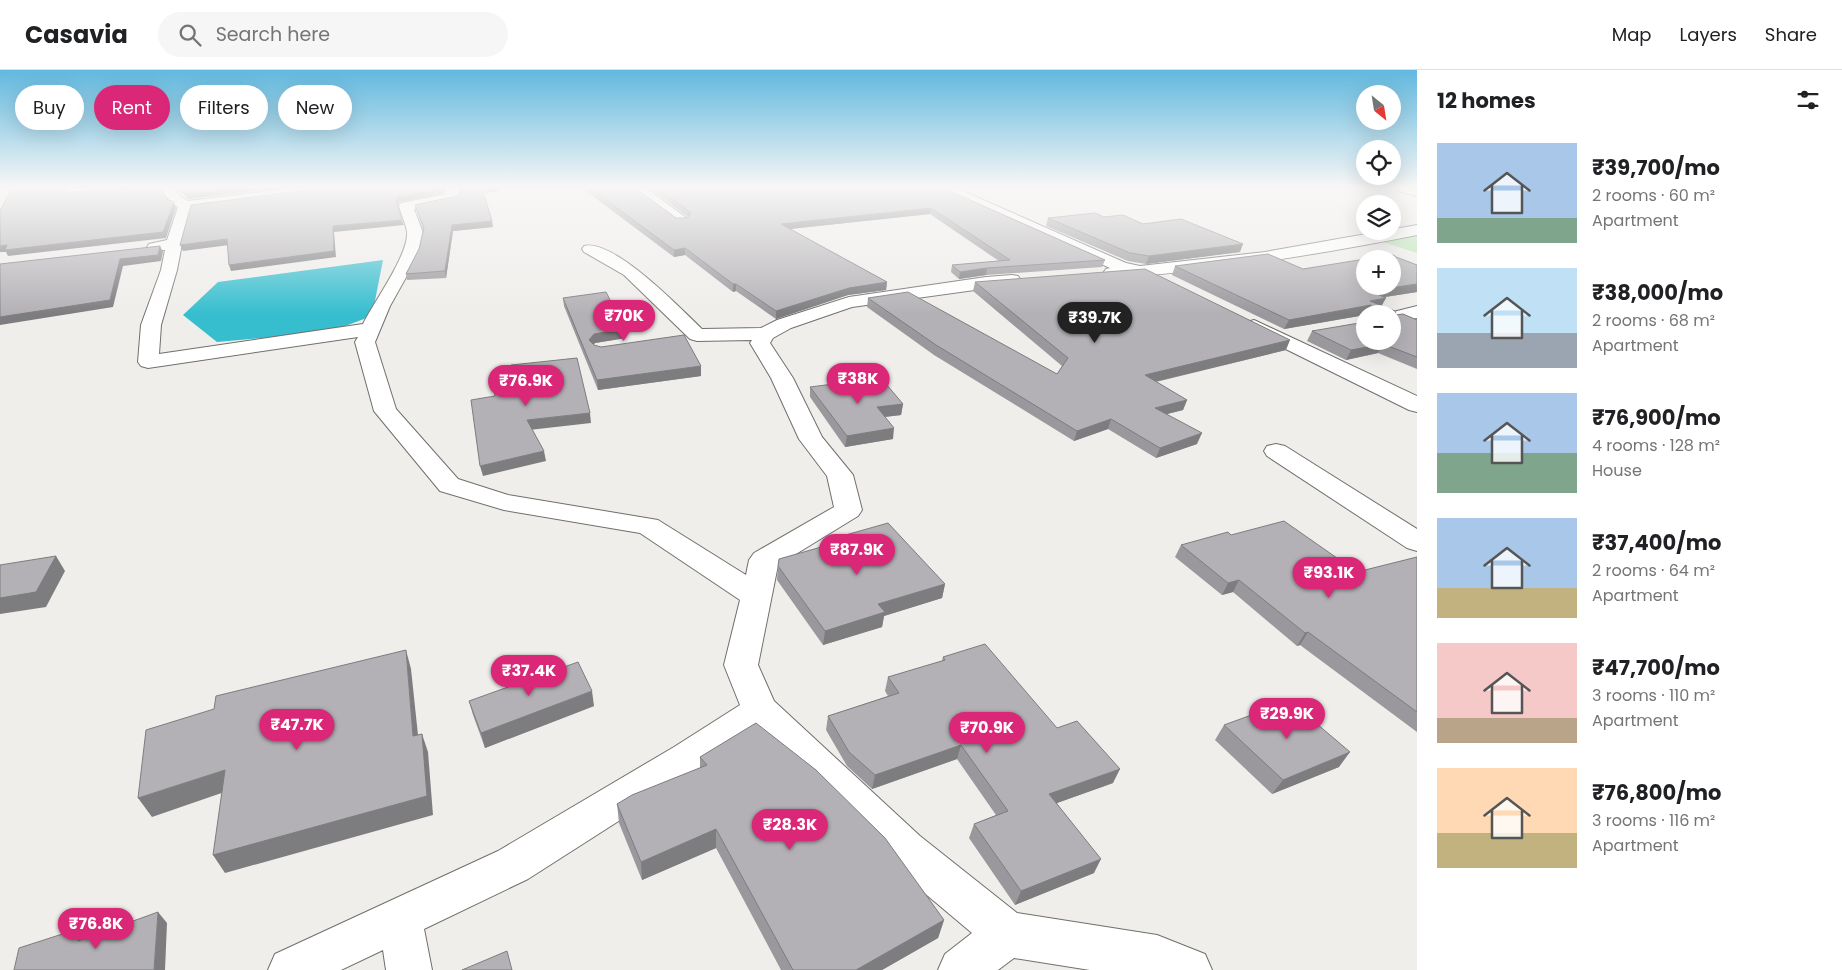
<!DOCTYPE html>
<meta charset="utf-8">
<style>
:root{--surface:#fff;--page:#f6f6f6;--text:#202124;--muted:#757577;--line:#e0e0e0;--accent:#db2777}
body{margin:0;font-family:Poppins,sans-serif;background:var(--page);color:var(--text);height:100vh;display:flex;flex-direction:column;font-size:19px;white-space:nowrap}
*{box-sizing:border-box;margin:0}
p{font-size:16px;color:var(--muted)}
.icon{flex:none;width:28px;height:28px;fill:none;stroke:currentColor;stroke-width:2;stroke-linecap:round;stroke-linejoin:round}
.map{position:relative;flex:1;overflow:hidden}
.drawer{display:flex;flex-direction:column;background:var(--surface);width:425px}
.drawer>*{flex:none}
.hud{position:absolute;left:15px;top:15px;width:475px;height:45px;display:flex;gap:10px}
.needle{width:32px;rotate:150deg}
.controls{position:absolute;left:1356px;top:15px;display:grid;gap:10px}
.controls a{display:grid;place-items:center;width:45px;height:45px;border-radius:50%;background:var(--surface);box-shadow:0 5px 20px #0002;font-size:25px}
.price{position:absolute;translate:-50% -42px;padding:0 11px;border-radius:18px;background:var(--accent);color:#fff;font-size:16px;line-height:32px;filter:drop-shadow(0 1px 2px #0008)}
.price::after{content:'';position:absolute;left:50%;top:30px;width:15px;height:11px;margin-left:-8px;background:inherit;clip-path:polygon(0 0,100% 0,50% 100%)}
.price.on{background:#222;color:#fff}
ul{padding:0;list-style:none}
li{display:flex;align-items:center;gap:15px;height:125px;padding:0 20px}
li span{display:grid;place-items:center;flex:none;width:140px;height:100px;border-radius:0px;color:#555}
li>.icon{margin-inline-start:auto}
span .icon{width:60px;height:60px;fill:#fffc;stroke-width:1}
li b{font-size:21px}
h2{display:flex;justify-content:space-between;align-items:center;height:60px;padding:0 20px;font-size:21px}
.pill{padding:0 18px;border-radius:22px;background:var(--surface);box-shadow:0 5px 20px #0002;font-size:18px;line-height:45px}
.pill.on{background:var(--accent);color:#fff}
header{display:flex;align-items:center;gap:30px;box-sizing:border-box;height:70px;padding:0 25px;background:var(--surface);border-bottom:1px solid var(--line)}
header strong{font-size:24px}
nav{display:flex;gap:28px;margin-inline-start:auto;font-size:18px}
.search{width:350px;height:45px;background:var(--page);display:flex;align-items:center;gap:12px;box-sizing:border-box;padding:0 18px;border-radius:28px;color:var(--muted);font-size:19px}
main{display:flex;flex:1;min-height:0}
.map>svg:first-child{display:block}
</style>
<header>
<strong>Casavia</strong>
<div class="search"><svg class="icon" aria-label="search" viewBox="0 0 24 24"><circle cx="10" cy="10" r="6"/><path d="M15 15l6 6"/></svg>Search here</div>
<nav><a>Map</a><a>Layers</a><a>Share</a></nav>
</header>
<main>
<div class="map">
<svg width="1417" height="900" viewBox="0 0 1417 900">
<rect width="100%" height="100%" fill="#f0eeeb"/>
<path fill="#b7e4b0" d="M1417 165V183L1379 171Z"/>
<path fill="#36becf" d="M383 190 372 246 329 262 217 272 183 245 218 212Z"/>
<g fill="none" stroke-linecap="round" stroke-linejoin="round">
<defs>
<g id="minor">
<path d="M64 118H140L133 122 71 125 66 124Z"/>
<path d="M160 118H174L181 127 188 131 294 118H331L324 122 192 139 182 174 177 200 161 255 159 284 363 254C374 232 409 184 407 162 406 154 401 144 399 136L401 133 446 124 445 118H459L460 127 458 130 414 139 423 163 419 184 390 236 375 272 396 339 458 409 508 425 658 450 746 505 749 490 754 483 834 437 827 406 799 369 771 308 750 273 752 270 697 271 690 269 624 205 584 182 582 179 584 176C613 168 681 239 702 259L761 258 777 250 849 227 986 207 1012 205 1018 206 1021 210 1018 214 852 237 791 258 773 268 770 273 793 308 822 367 853 405 862 440 858 446 778 495 758 595 774 631 920 766 1017 843 1157 865 1205 884 1212 900H1090L1014 888 998 900H938L945 884 972 863 890 794 758 660 700 699 528 809 424 859 432 900H386L383 880 341 900H268L275 884 498 781 674 677 740 635 724 595 740 530 640 463 504 440 440 421 374 341 355 272 358 267 148 298 141 296 138 292 141 255 161 200 165 180H149L147 177 149 174 167 170 178 137 171 133Z"/>
<path d="M630 118H646L689 150 687 153H677Z"/>
<path d="M938 118H956L1126 193 1140 196 1265 182 1417 155V165C1316 185 1215 201 1112 208L1106 207 1103 203 1106 199 1110 198 940 121Z"/>
<path d="M1396 118H1417V126L1398 121Z"/>
<path d="M1417 236V248L1392 253V244H1385Z"/>
<path d="M1254 250 1417 326V342L1409 340 1247 260 1244 256 1247 252Z"/>
<path d="M1276 374 1285 376 1417 459V481L1407 478 1267 386 1264 381 1267 376Z"/>
</g>
</defs>
<use href="#minor" stroke="#716f6c" stroke-width="2"/>
<use href="#minor" fill="#fff" fill-rule="evenodd"/>
</g>
<g fill="#9a989c">
<path d="M176 118H279L188 129Z"/>
<path d="M459 118H499V121L483 123 493 157 453 161 446 208 407 210 406 204 419 179 423 159 415 135 457 126 461 122Z"/>
<path d="M582 118H635L676 148H687L688 147 649 118H943L1105 190 1102 197 986 205 959 209 951 202 952 195 999 191 930 144 790 159 887 212 886 220 848 225 776 249 736 221 733 222 685 185 674 187Z"/>
<path d="M1104 147 1143 154 1240 182 1146 194 1128 191 1046 156 1048 148Z"/>
<path d="M1396 187 1417 195V222L1385 227 1381 236 1396 245 1417 250V299L1378 283 1346 290 1307 271 1312 261 1365 271 1392 244H1365V245L1284 259 1172 205 1175 196 1303 199Z"/>
<path d="M975 212 1286 280 1156 312 1187 330 1183 340 1167 344 1197 374 1156 388 1108 359 1074 371 934 285 867 237 868 228 1057 304 1062 296 973 221Z"/>
<path d="M563 228 626 268 595 273 593 275 701 306 598 320 564 236Z"/>
<path d="M810 317 903 334 901 345 885 347 893 369 845 377 810 327Z"/>
<path d="M1231 465 1357 502 1417 487V662L1300 575 1297 576 1233 522 1222 525 1175 487 1181 475Z"/>
<path d="M835 468 945 514 942 528 884 546 882 557 823 575 777 510 778 496 835 474Z"/>
<path d="M943 587 1057 658 1113 713 1057 733 1094 803 1015 835 969 768 974 754 996 745 957 689 872 719 847 696 826 660 828 646 888 626 885 621 888 607 942 591Z"/>
<path d="M469 631 594 636 485 678 473 645Z"/>
<path d="M1224 655 1339 697 1272 724 1215 670Z"/>
<path d="M700 687 944 850 938 868 882 900H781L716 778 642 810 619 753 617 734 700 698Z"/>
</g>
<g fill="#7d7c7f">
<path d="M234 118H279L188 129 186 124Z"/>
<path d="M440 118H445L444 123 399 132 397 137 396 131 398 127Z"/>
<path d="M481 118H499V121L482 123Z"/>
<path d="M174 132 176 138 166 168 8 186 6 182H0V176Z"/>
<path d="M931 138 930 144 780 160 781 154Z"/>
<path d="M402 150 404 155 334 162 336 187 231 201 229 195 333 156Z"/>
<path d="M492 151 493 157 453 161 446 208 445 201 452 155Z"/>
<path d="M227 169 229 175 183 181 180 175Z"/>
<path d="M1243 174 1240 182 1146 194 1149 186Z"/>
<path d="M160 176 163 182 161 191 123 196 113 237 0 255V247L120 189Z"/>
<path d="M685 178V185L674 187V180Z"/>
<path d="M987 198 986 205 959 209 960 202Z"/>
<path d="M887 212 886 220 848 225 776 249V241L849 218Z"/>
<path d="M733 214H736V221L733 222Z"/>
<path d="M1417 214V222L1365 230 1370 221Z"/>
<path d="M1386 228 1381 237 1371 235 1367 244H1365V245L1284 259 1289 250Z"/>
<path d="M625 259 626 268 595 273 590 279 589 270 594 264Z"/>
<path d="M1290 270 1286 280 1141 315 1145 305Z"/>
<path d="M1383 274 1378 283 1346 290 1351 280Z"/>
<path d="M701 296V306L598 320 597 310Z"/>
<path d="M1187 330 1183 340 1151 348 1155 338Z"/>
<path d="M903 334 901 345 875 348 877 337Z"/>
<path d="M590 343 591 353 529 360 527 350Z"/>
<path d="M1111 349 1108 359 1074 371 1077 361Z"/>
<path d="M894 358 893 369 845 377 847 366Z"/>
<path d="M1202 363 1197 374 1156 388 1160 378Z"/>
<path d="M544 381 546 391 483 406 480 396Z"/>
<path d="M56 486 65 501 46 537 0 544V528Z"/>
<path d="M1239 510 1233 522 1222 525 1228 513Z"/>
<path d="M945 514 942 528 884 546 882 557 823 575 825 561 878 534Z"/>
<path d="M1308 562 1300 575 1297 576 1305 563Z"/>
<path d="M406 580 411 599 420 684 413 666Z"/>
<path d="M592 621 594 636 485 678 481 663Z"/>
<path d="M422 664 428 682 433 745 225 803 213 785Z"/>
<path d="M961 675 957 689 872 719 875 705Z"/>
<path d="M1350 682 1339 697 1272 724 1283 710Z"/>
<path d="M1120 699 1113 713 1043 738 1049 724Z"/>
<path d="M225 700 236 718 152 747 138 728Z"/>
<path d="M716 759V778L642 810 641 792Z"/>
<path d="M1101 789 1094 803 1015 835 1021 821Z"/>
<path d="M158 842 167 853 165 900H154Z"/>
<path d="M944 850 938 868 882 900H856Z"/>
<path d="M81 858 91 869 78 871Z"/>
</g>
<g fill="#b3b1b5" stroke="#7d7c7f">
<path d="M12 118H61L62 119 69 122 132 118H159L167 129 174 132 163 162 5 180 7 175 0 176V141Z"/>
<path d="M180 118H234L186 124Z"/>
<path d="M324 118H440L398 127 396 131 402 150 333 156 334 181 229 195 227 169 180 175 191 135Z"/>
<path d="M460 118H482L492 151 452 155 445 201 406 204 419 179 424 158 415 135 457 126 461 121Z"/>
<path d="M590 118H635L676 148H687L690 145V142L657 118H943L1105 190 987 198 960 202 952 195 1010 190 931 138 781 154 887 212 849 218 776 241 736 214H733L685 178 674 180Z"/>
<path d="M1095 143 1104 147 1123 145 1143 154 1181 149 1243 174 1149 186 1130 183 1048 148Z"/>
<path d="M160 176 158 185 120 189 110 230 0 247V194Z"/>
<path d="M1268 184 1303 199 1365 189V216H1392V189H1368L1394 185 1396 187 1417 195V214L1370 221 1386 228 1370 231 1395 241 1396 245 1403 244 1417 250V287L1383 274 1351 280 1312 261 1365 252V271H1392V244H1371V235L1289 250 1175 196Z"/>
<path d="M1145 199 1290 270 1145 305 1187 330 1155 338 1202 363 1160 378 1111 349 1077 361 936 275 868 228 908 222 1057 304 1068 288 975 212Z"/>
<path d="M606 222 625 259 594 264 589 270 594 275 601 277 684 265 701 296 597 310 563 228Z"/>
<path d="M577 288 590 343 527 350 544 381 480 396 471 330 495 326 492 307 513 305 511 295Z"/>
<path d="M881 308 903 334 877 337 894 358 847 366 810 317Z"/>
<path d="M1284 451 1357 502 1417 487V642L1308 562 1305 563 1239 510 1228 513 1181 475 1228 462 1231 465Z"/>
<path d="M888 453 945 514 878 534 885 542 825 561 778 496 779 489 839 472 835 468Z"/>
<path d="M56 486 36 522 0 528V495Z"/>
<path d="M985 574 1057 658 1077 651 1120 699 1049 724 1101 789 1021 821 974 754 1008 741 961 675 875 705 849 682 828 646 899 623 888 607 945 590 943 587Z"/>
<path d="M406 580 413 666 422 664 427 726 213 785 225 700 138 728 146 660 214 639 216 626Z"/>
<path d="M578 592 592 621 481 663 469 631Z"/>
<path d="M1290 631 1350 682 1283 710 1224 655Z"/>
<path d="M756 653 816 700 885 768 944 850 856 900H793L716 759 641 792 617 734 632 725 707 695 700 687Z"/>
<path d="M158 842 154 900H14L19 878 81 858 78 871Z"/>
<path d="M507 881 512 900H462Z"/>
</g>
<linearGradient id="sky" x2="0" y2="1"><stop stop-color="#61b8de"/><stop offset="0.48" stop-color="#f8f7f6"/><stop offset="1" stop-color="#f8f7f6" stop-opacity="0"/></linearGradient>
<rect width="1417" height="244" fill="url(#sky)"/>
</svg>
<div class="controls">
<a><svg class="needle" viewBox="-14 -14 28 28"><path d="M0-13l5 13h-10z" fill="#e53935"/><path d="M0 13l5-13h-10z" fill="#757577"/></svg></a>
<a><svg class="icon" aria-label="locate" viewBox="0 0 24 24"><circle cx="12" cy="12" r="6"/><path d="M12 2v4M12 18v4M2 12h4M18 12h4"/></svg></a>
<a><svg class="icon" aria-label="layers" viewBox="0 0 24 24"><path d="M12 4l9 5-9 5-9-5zM3 14l9 5 9-5"/></svg></a>
<a>+</a>
<a>−</a>
</div>
<b class="price" style="left:624px;top:272px">₹70K</b>
<b class="price on" style="left:1095px;top:274px">₹39.7K</b>
<b class="price" style="left:858px;top:335px">₹38K</b>
<b class="price" style="left:526px;top:337px">₹76.9K</b>
<b class="price" style="left:857px;top:506px">₹87.9K</b>
<b class="price" style="left:1329px;top:529px">₹93.1K</b>
<b class="price" style="left:529px;top:627px">₹37.4K</b>
<b class="price" style="left:1287px;top:670px">₹29.9K</b>
<b class="price" style="left:297px;top:681px">₹47.7K</b>
<b class="price" style="left:987px;top:684px">₹70.9K</b>
<b class="price" style="left:790px;top:781px">₹28.3K</b>
<b class="price" style="left:96px;top:880px">₹76.8K</b>
<div class="hud">
<a class="pill">Buy</a>
<a class="pill on">Rent</a>
<a class="pill">Filters</a>
<a class="pill">New</a>
</div>
</div>
<section class="drawer">
<h2>12 homes<svg class="icon" aria-label="filters" viewBox="0 0 24 24"><path d="M4 7h16M4 17h16"/><circle cx="9" cy="7" r="2"/><circle cx="15" cy="17" r="2"/></svg></h2>
<ul>
<li><span style="background:linear-gradient(#a9c7e8 75%,#7fa58c 0)"><svg class="icon" aria-label="home" viewBox="0 0 24 24"><path d="M3 11l9-7 9 7M6 9v11h12V9"/></svg></span><div><b>₹39,700/mo</b><p>2 rooms · 60 m²</p><p>Apartment</p></div></li>
<li><span style="background:linear-gradient(#bfe0f5 65%,#9aa5b1 0)"><svg class="icon" aria-label="home" viewBox="0 0 24 24"><path d="M3 11l9-7 9 7M6 9v11h12V9"/></svg></span><div><b>₹38,000/mo</b><p>2 rooms · 68 m²</p><p>Apartment</p></div></li>
<li><span style="background:linear-gradient(#a9c7e8 60%,#7fa58c 0)"><svg class="icon" aria-label="home" viewBox="0 0 24 24"><path d="M3 11l9-7 9 7M6 9v11h12V9"/></svg></span><div><b>₹76,900/mo</b><p>4 rooms · 128 m²</p><p>House</p></div></li>
<li><span style="background:linear-gradient(#a9c7e8 70%,#c2b280 0)"><svg class="icon" aria-label="home" viewBox="0 0 24 24"><path d="M3 11l9-7 9 7M6 9v11h12V9"/></svg></span><div><b>₹37,400/mo</b><p>2 rooms · 64 m²</p><p>Apartment</p></div></li>
<li><span style="background:linear-gradient(#f6c9c9 75%,#b9a48a 0)"><svg class="icon" aria-label="home" viewBox="0 0 24 24"><path d="M3 11l9-7 9 7M6 9v11h12V9"/></svg></span><div><b>₹47,700/mo</b><p>3 rooms · 110 m²</p><p>Apartment</p></div></li>
<li><span style="background:linear-gradient(#ffd9b3 65%,#c2b280 0)"><svg class="icon" aria-label="home" viewBox="0 0 24 24"><path d="M3 11l9-7 9 7M6 9v11h12V9"/></svg></span><div><b>₹76,800/mo</b><p>3 rooms · 116 m²</p><p>Apartment</p></div></li>
</ul>
</section>
</main>
